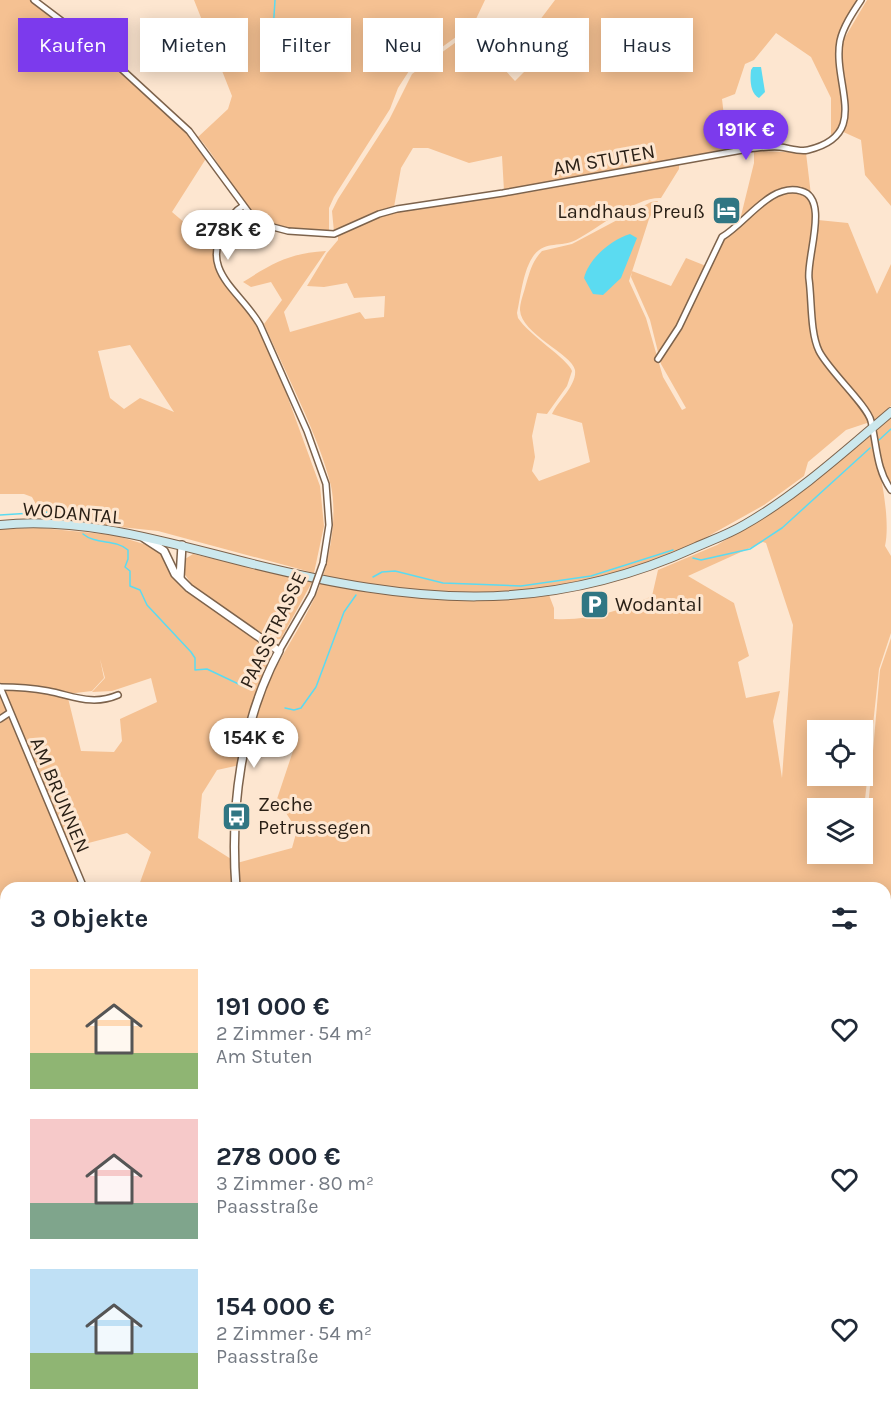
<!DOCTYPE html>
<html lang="de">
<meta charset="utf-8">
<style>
:root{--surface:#fff;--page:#f6f6f7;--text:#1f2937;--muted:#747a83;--accent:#7c3aed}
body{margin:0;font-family:Karla,sans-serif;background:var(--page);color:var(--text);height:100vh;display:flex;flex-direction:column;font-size:22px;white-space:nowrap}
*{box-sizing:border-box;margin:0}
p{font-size:20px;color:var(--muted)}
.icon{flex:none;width:33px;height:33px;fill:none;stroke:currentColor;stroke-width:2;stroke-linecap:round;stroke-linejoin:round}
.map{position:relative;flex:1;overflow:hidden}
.sheet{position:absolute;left:0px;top:882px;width:891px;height:536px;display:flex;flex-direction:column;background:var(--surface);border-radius:18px 18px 0 0;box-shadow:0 3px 15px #0003}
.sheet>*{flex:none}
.guide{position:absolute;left:18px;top:18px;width:855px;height:54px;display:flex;gap:12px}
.fabs{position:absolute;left:807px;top:720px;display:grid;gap:12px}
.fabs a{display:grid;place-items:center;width:66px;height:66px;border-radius:0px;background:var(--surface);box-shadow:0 3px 15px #0003;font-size:30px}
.price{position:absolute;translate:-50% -51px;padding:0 14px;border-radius:21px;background:#fff;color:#222;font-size:20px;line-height:39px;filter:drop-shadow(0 2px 3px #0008)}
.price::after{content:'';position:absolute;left:50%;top:36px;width:18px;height:14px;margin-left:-9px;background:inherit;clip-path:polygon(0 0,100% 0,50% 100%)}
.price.active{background:var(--accent);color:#fff}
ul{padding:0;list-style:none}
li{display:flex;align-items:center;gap:18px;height:150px;padding:0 30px}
li span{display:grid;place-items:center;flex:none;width:168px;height:120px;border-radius:0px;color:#555}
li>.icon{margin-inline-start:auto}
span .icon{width:72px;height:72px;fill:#fffc;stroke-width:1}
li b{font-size:26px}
h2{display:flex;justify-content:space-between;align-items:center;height:72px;padding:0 30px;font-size:26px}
.tag{padding:0 21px;border-radius:0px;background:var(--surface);box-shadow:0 3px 15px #0003;font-size:21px;line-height:54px}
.tag.active{background:var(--accent);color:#fff}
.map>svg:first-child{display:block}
</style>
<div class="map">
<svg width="891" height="1417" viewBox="0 0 891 1417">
<rect width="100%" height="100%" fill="#fde6d0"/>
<g fill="#f5c192" fill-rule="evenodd">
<path d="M0 0H30L41 8 103 55 187 132 207 157 172 212 213 247 217 273 247 305 272 354 320 486 324 526 314 573 158 531 44 519 32 497 24 494H0ZM130 345 174 412 140 398 124 409 110 398 98 351Z"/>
<path d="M194 0H485L476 19 467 29 409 71 398 88 390 109 334 197 329 208V233C309 231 287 232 269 223 236 206 223 163 198 137L228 109 232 96Z"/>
<path d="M555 0H858L839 36 844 39 867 0H891V206L865 175 861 140 839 130 831 135V98L811 57 776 33 754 60 745 64 735 94 722 99 728 150 504 191 502 156 469 163 428 148H413L401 168 394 207 334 232 332 211 338 199 389 120 412 74 470 32 515 81 534 62 518 49Z"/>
<path d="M761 151 806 153 811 195C771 182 766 198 739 224L754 163V152Z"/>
<path d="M679 165V169L661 198C635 197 599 228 576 240 561 248 546 240 534 255 523 270 521 295 517 313L518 318C528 334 569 360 572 371L567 386 547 414 537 413 532 436 535 457 532 471 539 481 590 462 582 423 552 414C558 401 577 385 575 370 572 354 521 334 520 310 520 303 523 295 525 288 529 274 532 261 542 251L572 244 651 202 658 201 649 219 629 281 646 318 663 377 682 410 686 408 661 364 650 320 631 277 632 271 671 286 686 258 706 266 723 238 735 231 780 192 802 193 808 196 815 210 807 258 815 341 870 422 846 430 808 462 804 476 764 505 696 543 638 568 555 588 498 595 380 588 323 577C331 549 337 515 331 486 319 436 285 372 264 324L282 300 271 282 251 287 243 282C273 263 290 253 326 251L284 312 290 332 360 312 365 319 384 317 385 296 354 298 347 283 324 287 307 286 327 253 338 240V235L393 212 524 193Z"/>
<path d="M818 220 848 223 877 294 891 264V406L873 422 825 358 818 341 810 273Z"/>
<path d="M891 418V487L886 480 874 432Z"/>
<path d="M870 436C880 464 891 520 885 546L891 556V633L879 669 863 818 862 808H818V854H862L863 832 868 809 880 670 891 638V1005L885 990V888H845L844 885 834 888H240L237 863 292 848 297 830 277 799 296 742 279 723 257 718C268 667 304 629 322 580L383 594 477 599 549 595 554 608V619C590 621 619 611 652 596L658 570 717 545 756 522ZM763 542 766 543 793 625 782 778 773 721 780 691 746 698 738 662 749 656 734 603 688 576ZM818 730H862V776H818Z"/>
<path d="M41 528 114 535 147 545 162 555 170 572 183 589 268 648 271 655 254 699 240 765 217 770 202 794 198 838 231 859 233 888H138L151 852 127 833 69 848 82 888H6V996L0 985V529ZM100 659 105 678 92 692 112 691 151 678 157 702 120 719 122 741 114 752 81 751 67 694 92 691 104 678Z"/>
<path d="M193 554 312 582 281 639 271 640 193 586 183 572 185 559Z"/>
<path d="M0 997 6 1004V1118L1 1123Z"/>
<path d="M891 1101V1417H818L815 1412H885V1102Z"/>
<path d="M6 1124V1412H86L85 1417H0V1131Z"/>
<path d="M141 1412H232V1417H140Z"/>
<path d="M324 1412H472V1417H325Z"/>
<path d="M560 1412H727L730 1417H563Z"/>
<path d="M731 1412H764L756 1417H734Z"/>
</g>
<g fill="#5bdbf1">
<path d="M753 67H761L765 92 759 98C750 93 750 80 751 70Z"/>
<path d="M630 234 637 238 621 278 603 295 593 294 584 278C589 258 611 240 630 234Z"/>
</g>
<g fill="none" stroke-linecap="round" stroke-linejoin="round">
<g stroke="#5bdbf1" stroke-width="1.5">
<path d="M275 0 273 32 280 65"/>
<path d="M879 440 891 429"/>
<path d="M45 512 66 515"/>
<path d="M0 515 32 513"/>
<path d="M83 534C96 545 116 539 128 550V559L125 567 130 571V586L140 590 147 605 191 652 195 658V670L207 669 247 688"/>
<path d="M693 558 701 560 750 549 782 528 870 448"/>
<path d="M373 577 382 572 395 571 443 583 521 586 591 576 673 550"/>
<path d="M285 708 294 710 301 708 316 687 344 612 356 595"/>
</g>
<defs>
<g id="minor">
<path d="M34 0 104 53 189 131 250 214 269 226 288 231 334 234 379 214 397 209 503 193 748 149C759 148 769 146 780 147 789 148 799 152 808 150 872 135 832 84 840 41 843 27 853 12 861 0"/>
<path d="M243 206C234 211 230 219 225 228 198 271 241 291 260 325L307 431 326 484 329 525 323 563"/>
<path d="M658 359 679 327 722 237C746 223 771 182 801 191 830 198 806 258 809 279 812 301 810 332 819 351 829 371 867 405 871 421 877 445 876 469 891 490"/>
<path d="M279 651 312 594"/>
<path d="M0 687 84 888"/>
<path d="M0 687C16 687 32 688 48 691 74 696 92 706 118 695"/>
<path d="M0 719 9 713"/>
<path d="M0 992 6 1000"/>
<path d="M885 1063H891"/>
<path d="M0 1128 6 1121"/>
</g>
<g id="tertiary">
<path d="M144 538 164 551 175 574 189 588 279 651C241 722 230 808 236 888"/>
<path d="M180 578 182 545"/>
<path d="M269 1412 270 1417"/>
</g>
<path id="secondary" d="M0 525C85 516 172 544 253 564 412 603 543 617 696 547 712 540 729 534 744 525 797 495 845 451 891 412"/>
</defs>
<use href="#minor" stroke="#7d634c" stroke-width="8"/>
<use href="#tertiary" stroke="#7d634c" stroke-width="10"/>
<use href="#secondary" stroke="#7d634c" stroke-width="10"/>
<use href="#minor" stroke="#fff" stroke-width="5"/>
<use href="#tertiary" stroke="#fff" stroke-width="7"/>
<use href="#secondary" stroke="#cce8ed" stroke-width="8"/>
<defs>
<path id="minor-bridge" d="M312 594 323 563"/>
</defs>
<use href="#minor-bridge" stroke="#7d634c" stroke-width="8" stroke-linecap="butt"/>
<use href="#minor-bridge" stroke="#fff" stroke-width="5"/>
</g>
<defs>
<symbol id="hotel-square" viewBox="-11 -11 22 22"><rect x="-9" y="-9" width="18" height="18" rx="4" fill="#307683" stroke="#fde6d0"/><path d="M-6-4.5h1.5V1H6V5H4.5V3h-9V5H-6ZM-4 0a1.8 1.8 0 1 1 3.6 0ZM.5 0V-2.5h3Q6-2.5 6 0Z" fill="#fff"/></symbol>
<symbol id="parking-square" viewBox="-11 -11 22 22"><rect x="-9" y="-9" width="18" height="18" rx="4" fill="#307683" stroke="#fde6d0"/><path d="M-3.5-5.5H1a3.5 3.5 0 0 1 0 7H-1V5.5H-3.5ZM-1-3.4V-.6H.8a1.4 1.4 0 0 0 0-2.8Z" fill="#fff"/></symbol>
<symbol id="bus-square" viewBox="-11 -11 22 22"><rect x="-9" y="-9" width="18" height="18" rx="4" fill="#307683" stroke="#fde6d0"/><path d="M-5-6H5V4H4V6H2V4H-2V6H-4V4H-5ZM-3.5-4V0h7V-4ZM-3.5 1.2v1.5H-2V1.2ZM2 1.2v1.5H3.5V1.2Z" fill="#fff"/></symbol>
</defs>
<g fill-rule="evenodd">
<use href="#hotel-square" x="710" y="194" width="33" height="33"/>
<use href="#parking-square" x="578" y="588" width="33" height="33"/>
<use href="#bus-square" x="220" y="800" width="33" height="33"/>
</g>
<g text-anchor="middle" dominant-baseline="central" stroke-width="6" stroke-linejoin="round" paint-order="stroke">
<g font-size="20" fill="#291f15" stroke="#fde6d0">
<text transform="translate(604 160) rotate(-10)">AM STUTEN</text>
<text transform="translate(72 513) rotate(5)">WODANTAL</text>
<text transform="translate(273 630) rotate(-64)">PAASSTRASSE</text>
<text transform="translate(60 795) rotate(67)">AM BRUNNEN</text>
</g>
<g font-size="20" fill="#291f15" stroke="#fde6d0" text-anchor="start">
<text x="705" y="211" text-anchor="end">Landhaus Preuß</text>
<text x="615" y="604">Wodantal</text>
<text x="258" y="804">Zeche<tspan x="258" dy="23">Petrussegen</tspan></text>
</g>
</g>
</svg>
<div class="fabs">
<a><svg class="icon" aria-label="locate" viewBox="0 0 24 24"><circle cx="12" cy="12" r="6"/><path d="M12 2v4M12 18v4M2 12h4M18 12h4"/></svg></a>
<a><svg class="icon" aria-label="layers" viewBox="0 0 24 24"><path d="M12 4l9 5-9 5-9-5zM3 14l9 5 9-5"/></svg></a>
</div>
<b class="price active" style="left:746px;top:161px">191K €</b>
<b class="price" style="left:228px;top:261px">278K €</b>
<b class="price" style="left:254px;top:769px">154K €</b>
<div class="guide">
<a class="tag active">Kaufen</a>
<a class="tag">Mieten</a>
<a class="tag">Filter</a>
<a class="tag">Neu</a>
<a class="tag">Wohnung</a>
<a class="tag">Haus</a>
</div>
<section class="sheet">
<h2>3 Objekte<svg class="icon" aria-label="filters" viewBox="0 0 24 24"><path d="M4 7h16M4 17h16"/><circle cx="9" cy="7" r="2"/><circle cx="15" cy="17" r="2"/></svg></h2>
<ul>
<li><span style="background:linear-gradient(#ffd9b3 70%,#8fb573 0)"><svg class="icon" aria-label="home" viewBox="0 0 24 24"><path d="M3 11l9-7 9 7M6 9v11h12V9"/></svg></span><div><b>191 000 €</b><p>2 Zimmer · 54 m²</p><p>Am Stuten</p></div><svg class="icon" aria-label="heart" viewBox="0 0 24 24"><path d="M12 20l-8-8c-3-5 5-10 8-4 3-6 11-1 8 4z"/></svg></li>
<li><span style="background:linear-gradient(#f6c9c9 70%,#7fa58c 0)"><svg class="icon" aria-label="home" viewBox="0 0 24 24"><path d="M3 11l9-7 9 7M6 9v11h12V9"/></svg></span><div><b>278 000 €</b><p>3 Zimmer · 80 m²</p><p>Paasstraße</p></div><svg class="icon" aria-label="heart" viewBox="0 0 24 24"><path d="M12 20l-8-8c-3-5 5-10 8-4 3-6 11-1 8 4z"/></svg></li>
<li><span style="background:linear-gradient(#bfe0f5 70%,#8fb573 0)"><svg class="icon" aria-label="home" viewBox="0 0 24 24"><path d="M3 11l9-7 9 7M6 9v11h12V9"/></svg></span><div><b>154 000 €</b><p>2 Zimmer · 54 m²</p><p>Paasstraße</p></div><svg class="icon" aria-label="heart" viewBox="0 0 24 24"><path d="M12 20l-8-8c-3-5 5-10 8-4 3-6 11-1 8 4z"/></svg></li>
</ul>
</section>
</div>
